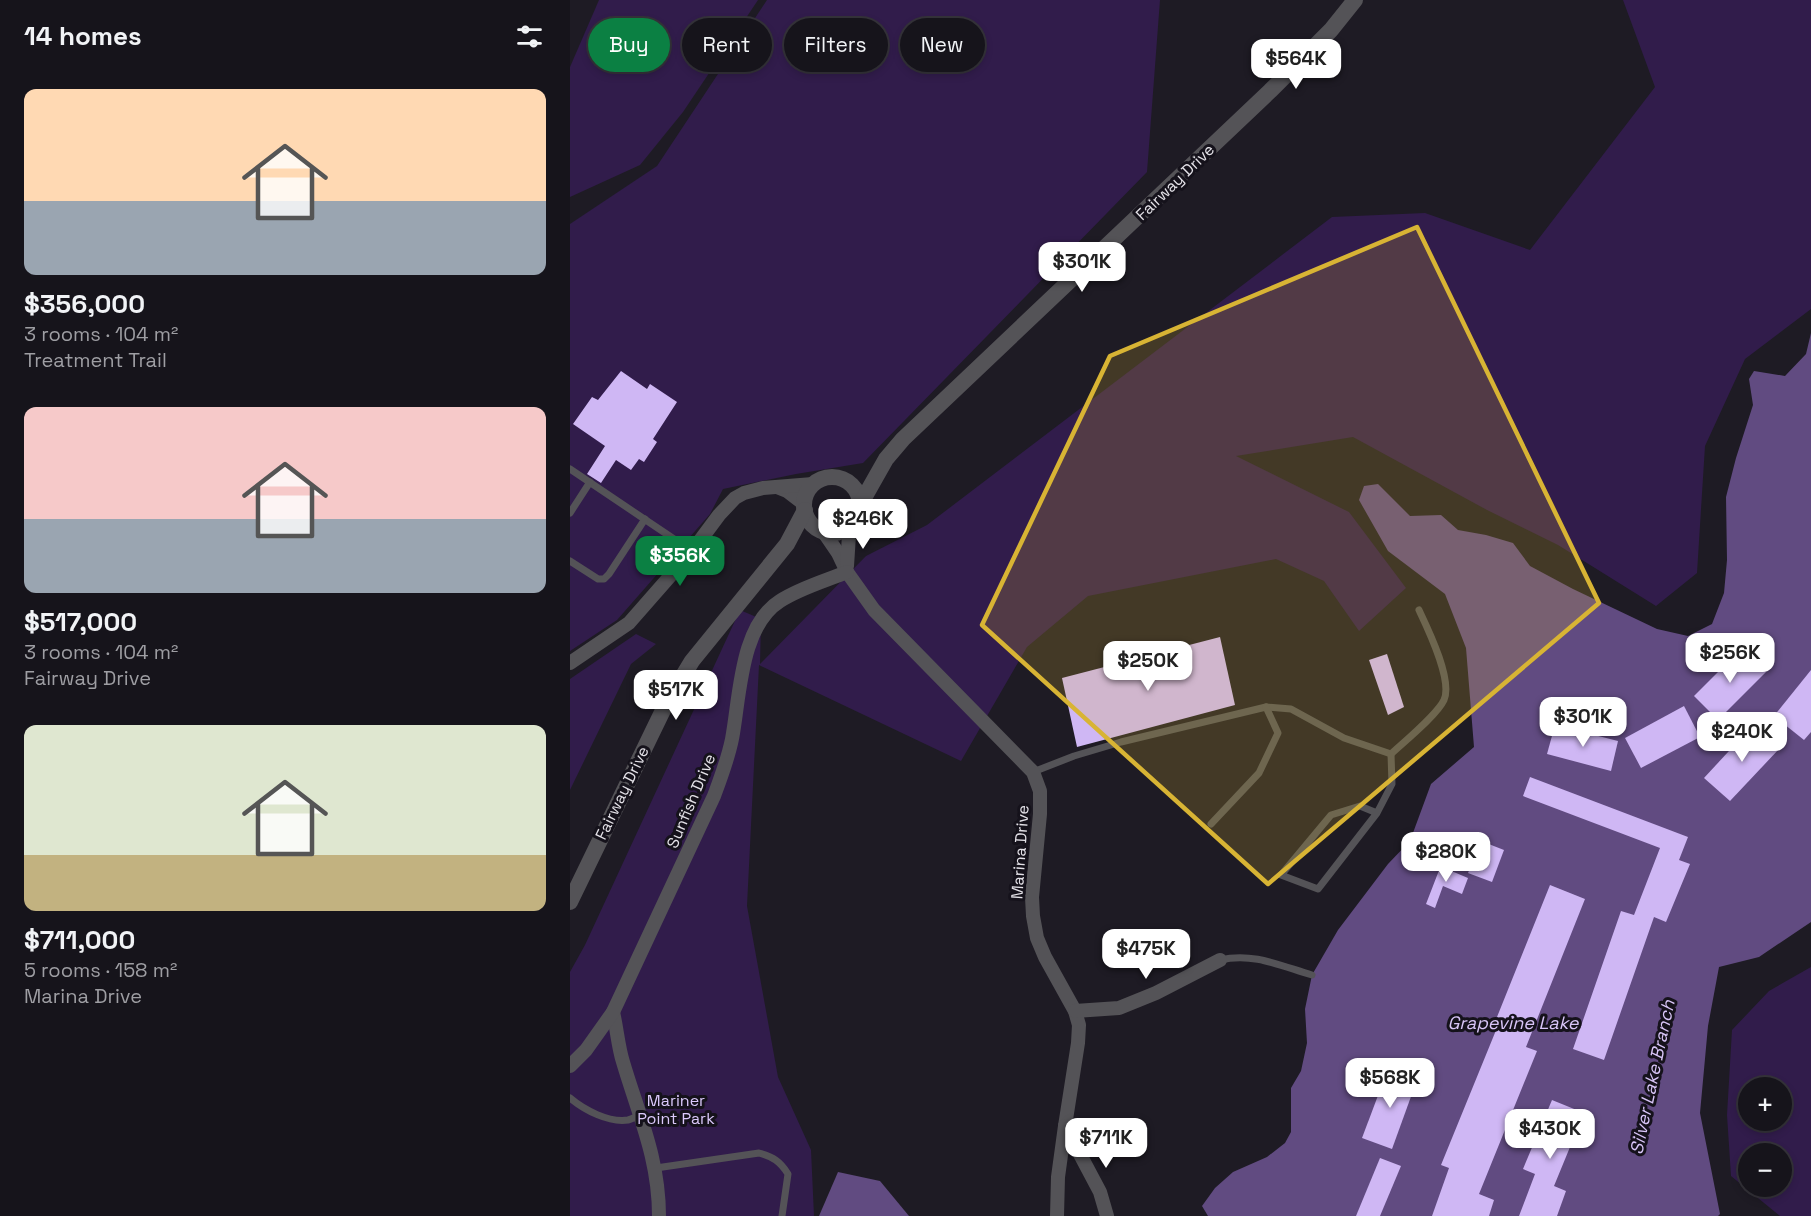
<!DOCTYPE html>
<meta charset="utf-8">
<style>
:root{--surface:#16141b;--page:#232128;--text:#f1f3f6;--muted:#9e9ea3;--line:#35333a;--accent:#0b8043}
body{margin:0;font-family:"Space Grotesk",sans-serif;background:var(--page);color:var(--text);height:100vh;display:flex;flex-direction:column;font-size:22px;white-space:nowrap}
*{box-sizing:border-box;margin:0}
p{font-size:20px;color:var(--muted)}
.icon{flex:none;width:33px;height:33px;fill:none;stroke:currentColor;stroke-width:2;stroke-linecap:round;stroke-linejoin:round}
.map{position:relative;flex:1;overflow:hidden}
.drawer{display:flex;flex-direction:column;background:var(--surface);width:570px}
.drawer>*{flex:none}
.top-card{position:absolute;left:18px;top:18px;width:570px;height:54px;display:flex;gap:12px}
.tools{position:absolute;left:1168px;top:1077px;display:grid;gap:12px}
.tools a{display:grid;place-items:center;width:54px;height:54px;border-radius:50%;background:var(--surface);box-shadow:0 3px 9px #0003,0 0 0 2px var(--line);font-size:30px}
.price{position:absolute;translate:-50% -51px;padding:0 14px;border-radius:12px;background:#fff;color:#222;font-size:20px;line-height:39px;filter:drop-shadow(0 2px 3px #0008)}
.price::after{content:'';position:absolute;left:50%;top:36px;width:18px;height:14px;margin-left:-9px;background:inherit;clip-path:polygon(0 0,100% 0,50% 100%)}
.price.active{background:var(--accent);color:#fff}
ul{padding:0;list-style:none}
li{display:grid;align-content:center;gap:12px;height:318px;padding:0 24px}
li span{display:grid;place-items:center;height:186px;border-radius:12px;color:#555}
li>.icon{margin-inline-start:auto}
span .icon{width:108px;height:108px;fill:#fffc;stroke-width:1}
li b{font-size:26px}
h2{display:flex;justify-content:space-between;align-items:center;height:72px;padding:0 24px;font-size:26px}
.tag{padding:0 21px;border-radius:27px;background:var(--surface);box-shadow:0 3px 9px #0003,0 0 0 2px var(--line);font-size:21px;line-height:54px}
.tag.active{background:var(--accent);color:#fff}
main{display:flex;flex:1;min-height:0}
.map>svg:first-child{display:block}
</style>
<main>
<section class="drawer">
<h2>14 homes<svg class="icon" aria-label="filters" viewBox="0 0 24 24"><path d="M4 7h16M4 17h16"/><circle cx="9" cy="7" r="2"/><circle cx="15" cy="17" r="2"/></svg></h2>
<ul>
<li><span style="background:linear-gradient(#ffd9b3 60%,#9aa5b1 0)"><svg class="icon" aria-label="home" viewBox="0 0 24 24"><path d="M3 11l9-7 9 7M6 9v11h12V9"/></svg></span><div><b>$356,000</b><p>3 rooms · 104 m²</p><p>Treatment Trail</p></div></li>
<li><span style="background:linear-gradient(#f6c9c9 60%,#9aa5b1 0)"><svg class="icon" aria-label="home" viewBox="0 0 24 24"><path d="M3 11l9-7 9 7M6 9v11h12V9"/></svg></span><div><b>$517,000</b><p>3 rooms · 104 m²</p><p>Fairway Drive</p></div></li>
<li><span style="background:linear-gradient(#dfe7d0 70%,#c2b280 0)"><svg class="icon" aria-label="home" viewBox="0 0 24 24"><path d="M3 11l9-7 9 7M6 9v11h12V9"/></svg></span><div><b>$711,000</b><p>5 rooms · 158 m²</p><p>Marina Drive</p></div></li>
</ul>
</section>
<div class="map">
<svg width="1241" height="1216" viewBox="0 0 1241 1216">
<rect width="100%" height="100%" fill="#1e1b24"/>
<g fill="#311c4b" fill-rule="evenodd">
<path d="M29 0H188L113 112 70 165 0 197V67Z"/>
<path d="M197 0H590L577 172 293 463 226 474 153 489 140 514 47 620 0 651V224L87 166Z"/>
<path d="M1053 0H1241V309L1175 359 1135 446 1127 573 1086 606 988 545 917 510 783 437 666 456 779 512 836 588 789 631 754 581 706 559 518 596 457 647 391 761 189 665 177 906 208 1077 241 1150 244 1216H0V972L15 945 170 610 191 619 190 664 296 556 357 525 762 217 855 213 960 250 1085 87Z"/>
<path d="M66 634 86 644 61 664 0 790V679Z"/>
<path d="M1241 967V1216H1210L1161 1176 1157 1115 1162 1030 1199 991ZM1179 1088H1212V1120H1179ZM1179 1154H1212V1186H1179Z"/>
</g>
<g fill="#614b81">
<path d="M1241 333V922L1189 957 1149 967 1138 1026 1130 1113 1150 1214 1148 1216H638L632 1206 645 1188 663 1172 697 1157 715 1143 721 1132V1088L731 1071 737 1043 735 1009 742 975 768 930 818 864 840 841 861 784 904 747 896 648 875 594 818 551 789 500 794 486 808 484 840 516 871 515 888 530 916 535 943 543 960 566 1003 589 1087 629 1118 636 1142 624 1154 593 1157 560 1156 497 1166 458 1183 405 1179 379 1184 371 1215 376 1236 354Z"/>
<path d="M268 1172 310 1181 339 1216H249Z"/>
</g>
<g fill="#cfb7f4">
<path d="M51 371 77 389 80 384 107 402 83 439 87 442 74 462 69 459 61 470 46 460 31 483 17 474 35 446 3 424 22 397 28 400Z"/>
<path d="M650 637 665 705 507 747 492 678Z"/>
<path d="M1172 648 1196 672 1148 720 1124 696Z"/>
<path d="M817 654 834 707 818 715 799 660Z"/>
<path d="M1241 670V732L1234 740 1204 716Z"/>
<path d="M1114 706 1130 737 1071 768 1055 738Z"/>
<path d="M985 725 1048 741 1041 771 977 754Z"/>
<path d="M1183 725 1209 749 1160 801 1134 778Z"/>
<path d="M960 777 1118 837 1109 860 1120 864 1096 922 1084 917 1034 1060 1003 1049 1051 911 1064 915 1090 848 953 796Z"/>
<path d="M911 841 934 850 922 882 898 873Z"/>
<path d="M873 860 882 864 879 870 898 878 892 894 873 886 865 908 856 904Z"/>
<path d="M980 885 1015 899 956 1047 967 1051 909 1194 924 1200 919 1216H862L879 1168 871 1165 931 1018 927 1017Z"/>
<path d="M818 1069 847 1080 822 1149 792 1138Z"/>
<path d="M982 1100 1014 1113 984 1186 996 1191 987 1216H949L965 1174 953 1169Z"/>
<path d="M810 1158 831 1166 810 1216H786Z"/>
</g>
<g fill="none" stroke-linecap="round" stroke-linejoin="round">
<g stroke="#545357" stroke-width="7">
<path d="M0 469 104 539 120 553"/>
<path d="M0 513 20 482"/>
<path d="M0 561 28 579H34L39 574 75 519"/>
<path d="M463 772 504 756 551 742 696 707 721 709 774 738 821 754C835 741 867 715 874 700 883 680 858 629 849 610"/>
<path d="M807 813 790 806 761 815 711 875 748 889 807 813 822 784 821 754"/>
<path d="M641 824 689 773 708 733 696 707"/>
<path d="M650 960C683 952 711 966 742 975"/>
<path d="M0 1098C14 1110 39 1123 58 1120 62 1119 67 1116 71 1115"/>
<path d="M86 1168 189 1153C203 1157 210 1161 218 1174L212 1216"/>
</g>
<g stroke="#545357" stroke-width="14">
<path d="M207 487 217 491 234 504"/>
<path d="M253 531 268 553 277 572 304 610 463 772 470 791V814L462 897 463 916 467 938 475 957 505 1011 509 1025 508 1043 495 1126"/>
<path d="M277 566 279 535 284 523"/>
<path d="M0 663 59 623 123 550 149 515 165 498 174 493 193 488 243 484"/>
<path d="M505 1011 549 1008 586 993 650 960"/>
<path d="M43 1012C47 1029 48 1046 53 1062 69 1116 89 1159 89 1216"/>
<path d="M0 1066 16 1050 43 1012 144 796C151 777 158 759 162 739 170 697 170 626 210 601 230 588 255 581 277 572"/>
<path d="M487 1216 488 1177 495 1126 530 1192 537 1216"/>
</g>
<g stroke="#545357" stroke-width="16">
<circle cx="262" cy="505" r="28"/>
<path d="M290 505 316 459 333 439 700 91 761 30 785 0"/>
<path d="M0 902 96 704 122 661 217 544 235 510"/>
</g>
</g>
<path fill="#d8b434" fill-opacity="0.2" stroke="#d8b434" stroke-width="4.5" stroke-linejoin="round" d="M847 227 1029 603 698 884 412 625 540 356Z"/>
<g text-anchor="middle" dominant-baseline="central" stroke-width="6" stroke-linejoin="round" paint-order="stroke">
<g font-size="16" fill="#e4e2e8" stroke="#15121b">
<text transform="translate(605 182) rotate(-44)">Fairway Drive</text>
<text transform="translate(52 793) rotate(-64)">Fairway Drive</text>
<text transform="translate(121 801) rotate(-67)">Sunfish Drive</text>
<text transform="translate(450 852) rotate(-86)">Marina Drive</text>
</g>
<g font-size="16" fill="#dbc9fb" stroke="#15121b">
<text x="106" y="1100">Mariner<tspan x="106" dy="18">Point Park</tspan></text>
</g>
<g font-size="18" font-style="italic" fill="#d8c5f7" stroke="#15121b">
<text x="943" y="1022">Grapevine Lake</text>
<text transform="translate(1082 1077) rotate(-78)">Silver Lake Branch</text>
</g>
</g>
</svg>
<div class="tools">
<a>+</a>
<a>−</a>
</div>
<b class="price" style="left:726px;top:90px">$564K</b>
<b class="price" style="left:512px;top:293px">$301K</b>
<b class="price" style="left:293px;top:550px">$246K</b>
<b class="price active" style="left:110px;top:587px">$356K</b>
<b class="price" style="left:1160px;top:684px">$256K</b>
<b class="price" style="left:578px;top:692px">$250K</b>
<b class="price" style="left:106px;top:721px">$517K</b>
<b class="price" style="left:1013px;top:748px">$301K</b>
<b class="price" style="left:1172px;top:763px">$240K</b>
<b class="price" style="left:876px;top:883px">$280K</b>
<b class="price" style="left:576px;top:980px">$475K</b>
<b class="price" style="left:820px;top:1109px">$568K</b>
<b class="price" style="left:980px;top:1160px">$430K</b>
<b class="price" style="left:536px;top:1169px">$711K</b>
<div class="top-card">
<a class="tag active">Buy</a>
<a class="tag">Rent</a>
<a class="tag">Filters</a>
<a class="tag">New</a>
</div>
</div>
</main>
